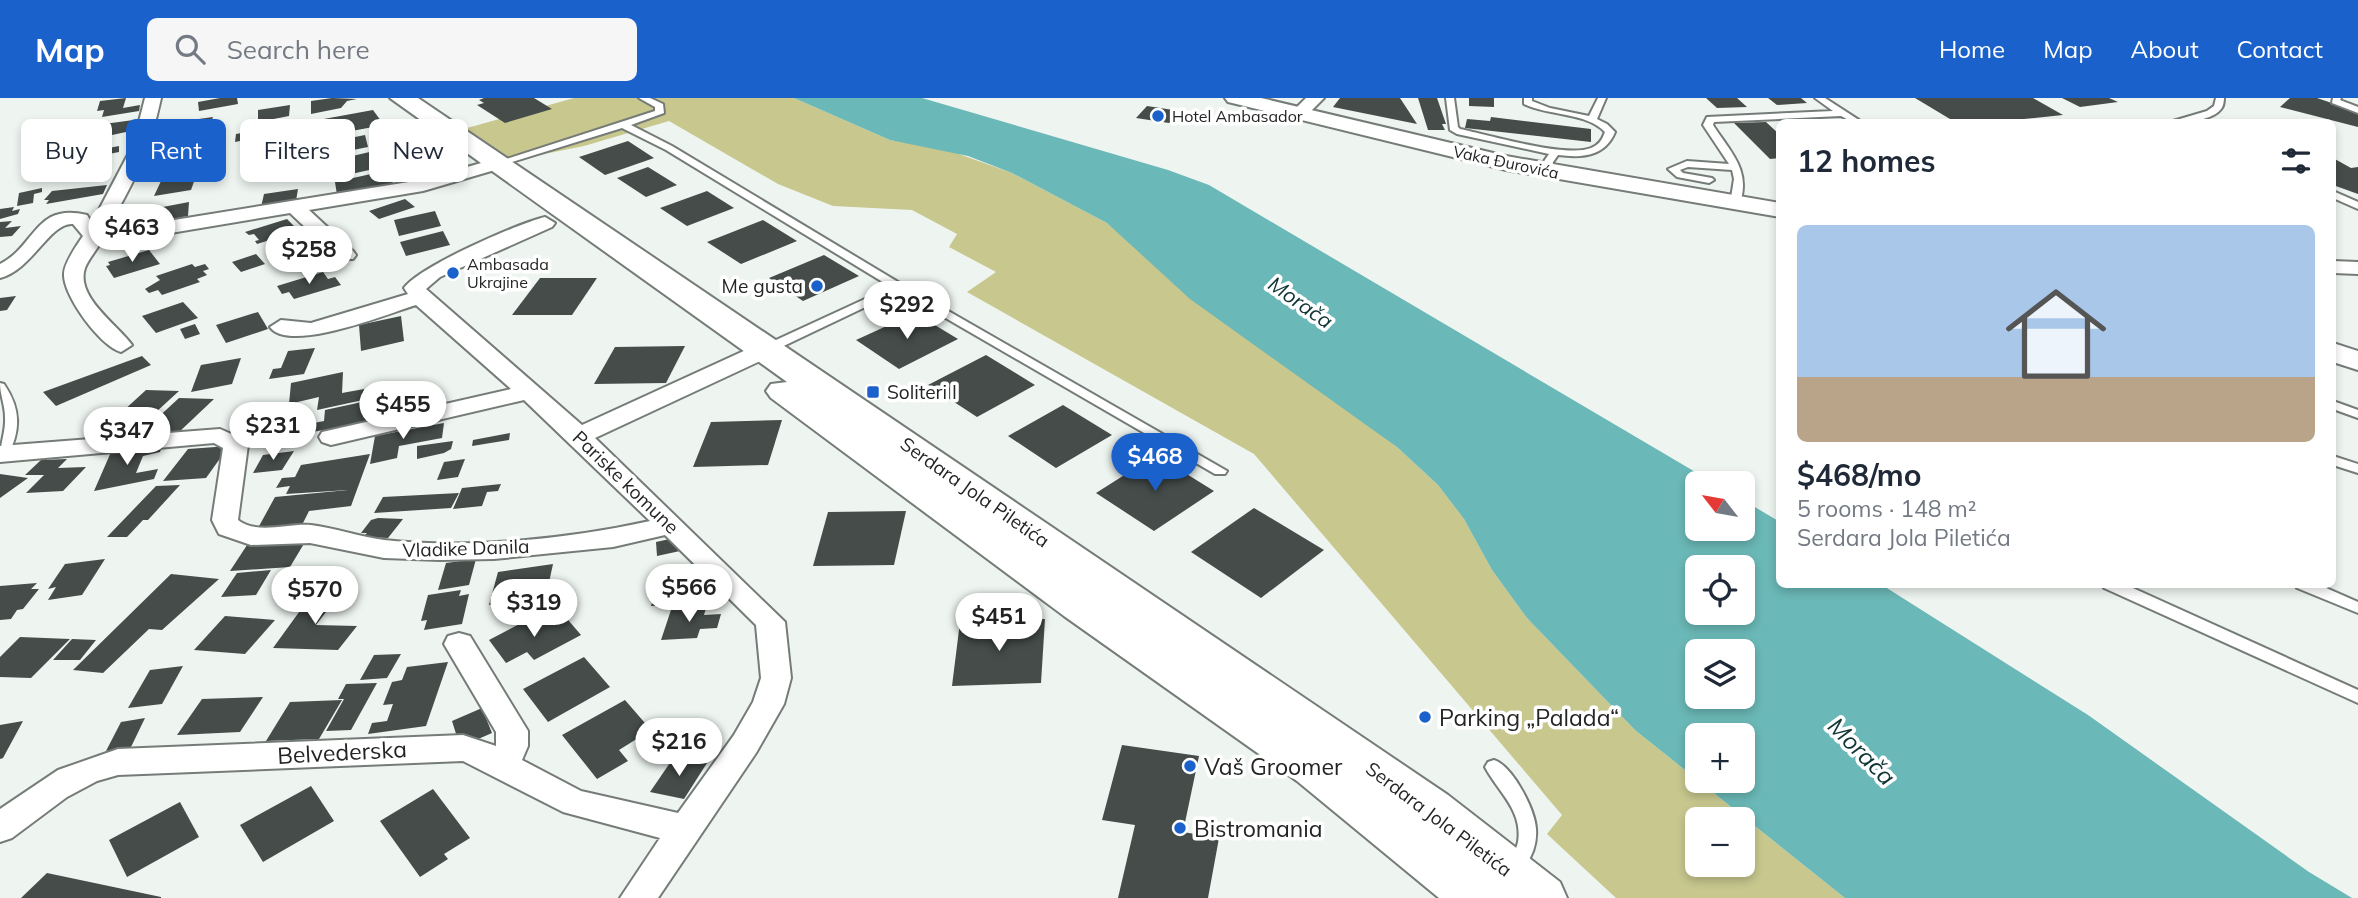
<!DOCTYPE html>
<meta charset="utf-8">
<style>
:root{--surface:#fff;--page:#f6f6f7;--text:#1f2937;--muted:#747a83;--accent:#1b61cc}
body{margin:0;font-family:Mulish,sans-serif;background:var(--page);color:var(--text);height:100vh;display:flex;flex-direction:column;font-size:26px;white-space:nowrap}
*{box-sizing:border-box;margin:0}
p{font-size:23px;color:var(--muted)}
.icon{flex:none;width:38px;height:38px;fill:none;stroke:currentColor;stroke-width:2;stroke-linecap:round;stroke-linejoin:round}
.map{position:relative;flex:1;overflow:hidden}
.drawer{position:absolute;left:1776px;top:21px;width:560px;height:469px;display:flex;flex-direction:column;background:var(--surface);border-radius:10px;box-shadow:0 4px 10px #0003}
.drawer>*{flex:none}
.banner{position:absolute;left:21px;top:21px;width:665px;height:63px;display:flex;gap:14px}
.needle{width:46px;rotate:301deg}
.fabs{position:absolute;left:1685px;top:373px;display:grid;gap:14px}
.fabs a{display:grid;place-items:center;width:70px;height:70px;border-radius:10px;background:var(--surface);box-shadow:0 4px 10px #0003;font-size:35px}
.price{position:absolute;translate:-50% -60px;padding:0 16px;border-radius:24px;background:#fff;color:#222;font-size:23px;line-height:46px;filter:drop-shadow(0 2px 4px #0008)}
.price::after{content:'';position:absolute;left:50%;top:42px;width:21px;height:16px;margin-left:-10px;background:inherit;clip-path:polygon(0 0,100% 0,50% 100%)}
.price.selected{background:var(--accent);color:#fff}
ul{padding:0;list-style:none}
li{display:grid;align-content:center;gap:14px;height:371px;padding:0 21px}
li span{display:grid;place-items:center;height:217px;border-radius:10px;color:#555}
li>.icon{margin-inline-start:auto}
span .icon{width:126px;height:126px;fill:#fffc;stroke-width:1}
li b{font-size:30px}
h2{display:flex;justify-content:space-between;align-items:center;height:84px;padding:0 21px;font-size:30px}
.pill{padding:0 24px;border-radius:10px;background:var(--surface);box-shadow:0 4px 10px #0003;font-size:24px;line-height:63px}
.pill.selected{background:var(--accent);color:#fff}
header{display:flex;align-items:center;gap:42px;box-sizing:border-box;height:98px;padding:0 35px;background:var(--accent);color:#fff}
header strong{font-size:33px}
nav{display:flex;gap:38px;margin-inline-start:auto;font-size:24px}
.search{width:490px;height:63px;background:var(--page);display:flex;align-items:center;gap:18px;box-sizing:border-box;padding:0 24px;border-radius:10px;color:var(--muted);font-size:26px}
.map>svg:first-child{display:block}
</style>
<header>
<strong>Map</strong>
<div class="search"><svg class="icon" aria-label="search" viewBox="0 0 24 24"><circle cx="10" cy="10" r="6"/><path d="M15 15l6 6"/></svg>Search here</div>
<nav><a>Home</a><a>Map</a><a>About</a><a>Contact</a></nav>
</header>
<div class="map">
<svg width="2358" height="800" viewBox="0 0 2358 800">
<rect width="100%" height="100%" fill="#eef5f0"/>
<path fill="#c7c78e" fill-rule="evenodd" d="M574 0H794L890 42 942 50 1012 75 1107 125 1397 349 1438 387 1464 421 1492 472 1527 520 1635 632 1845 800H1616L1547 736 1562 717 1254 356 967 194 996 174 949 149 957 136 912 112 833 108 778 86 669 23 584 48 494 66 453 34ZM1698 721H1743V766H1698Z"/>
<path fill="#6ab8b7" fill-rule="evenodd" d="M794 0H922L1168 72 1209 87 1714 385H1698V430H1743V402L1780 424V486L1882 487 2088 617 2309 774 2352 800H1845L1635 632 1527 520 1492 472 1464 421 1438 387 1397 349 1190 201 1107 125 1012 75 968 58 890 42ZM1698 469H1743V514H1698ZM1698 553H1743V598H1698ZM1698 637H1743V682H1698Z"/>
<g fill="#454c4a">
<path d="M126 0 123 10 140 7 139 13 102 19 104 12 97 13 100 3Z"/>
<path d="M220 0H237L238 6 199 13 198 4Z"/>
<path d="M332 0 357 1 347 3 341 10 311 16V3Z"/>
<path d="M484 0H534L552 11 505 25 477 7 484 5 479 2Z"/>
<path d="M1340 0H1400L1417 26 1333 9Z"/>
<path d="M1418 0H1437L1446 26H1442L1445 32H1428Z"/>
<path d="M1469 0H1494V9L1469 8Z"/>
<path d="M1706 0H1737L1747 9 1717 10Z"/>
<path d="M1768 0H1801L1807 5 1777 7Z"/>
<path d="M1915 0H2033L2063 17 1994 24H1955Z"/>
<path d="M2062 0H2109L2118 4 2080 9Z"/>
<path d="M2290 0H2317L2358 14V29L2280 9Z"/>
<path d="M290 7 289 18 258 24V12Z"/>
<path d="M1147 8 1180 13 1178 16 1181 17 1169 25 1136 20Z"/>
<path d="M373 12 384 27 292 44 291 27Z"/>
<path d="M213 19 209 32 173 38 177 24Z"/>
<path d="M1491 19 1591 31V44L1465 30 1467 21 1490 23Z"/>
<path d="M141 21 140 31 70 46V37L93 33 94 30 104 26Z"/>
<path d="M94 23 93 30 68 35 70 28Z"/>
<path d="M1766 24 1780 37V60L1770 61 1734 25Z"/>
<path d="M259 32V39L235 44 236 36Z"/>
<path d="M365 37 368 49 328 57 325 45Z"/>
<path d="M214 43 213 46 220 45 215 61 171 67 178 52Z"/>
<path d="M628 43 654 60 605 77 579 59Z"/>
<path d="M119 48V54L109 56V64L60 74 61 65 66 64 67 58Z"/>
<path d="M306 48 303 61 258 70 262 55Z"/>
<path d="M374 53 383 69 342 78 335 62Z"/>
<path d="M2333 60 2351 70 2358 69V96L2333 87Z"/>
<path d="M648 69 677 87 646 99 617 80Z"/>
<path d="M389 72 393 85 337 97 335 84Z"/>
<path d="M196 78 191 92 154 98 161 83Z"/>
<path d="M107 87 103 96 46 106 49 102H44L52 93Z"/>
<path d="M42 90V94L34 96 33 105 17 108 19 95Z"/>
<path d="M298 91 296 103 261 109 264 96Z"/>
<path d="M707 93 734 110 687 128 660 110Z"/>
<path d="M405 101 415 109 379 121 369 113Z"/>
<path d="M189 104 188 118 145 126 147 112Z"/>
<path d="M14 109 12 113 20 111 18 116 0 121V111Z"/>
<path d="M435 113 441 128 399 138 394 122Z"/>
<path d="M287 121 299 133 257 146 255 143 259 142 254 136 249 137 245 134Z"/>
<path d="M763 122 797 143 741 166 707 144Z"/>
<path d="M12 123 5 130 21 128 12 138 0 139V124Z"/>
<path d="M443 133 450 147 406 158 400 144Z"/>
<path d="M309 148 317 161 289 171 274 159Z"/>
<path d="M149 152 160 166 114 180 106 168 110 167 108 164Z"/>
<path d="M256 156 265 166 241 174 232 164Z"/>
<path d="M824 157 859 178 803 203 769 180Z"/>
<path d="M192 166 195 169 205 166 209 171 203 173 207 177 197 181 200 184 162 197 158 192 149 195 145 191 160 182 156 178Z"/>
<path d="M323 174 328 181 335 179 341 187 294 201 289 194 282 196 277 188Z"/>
<path d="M540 180H597L572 217H512Z"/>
<path d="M16 198 7 212 0 213V200Z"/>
<path d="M183 204 198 220 156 235 142 218Z"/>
<path d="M258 214 268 231 226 245 216 227Z"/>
<path d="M915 215 958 241 899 271 856 242Z"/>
<path d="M401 218 404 243 361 253 359 227Z"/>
<path d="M195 226 200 236 185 241 180 231Z"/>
<path d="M685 248 666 285 594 286 615 249Z"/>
<path d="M315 250 304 276 269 281 273 271 281 270 288 253Z"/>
<path d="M986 257 1035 287 977 319 928 287Z"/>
<path d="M142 258 151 267 56 308 43 294Z"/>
<path d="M241 260 232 286 191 294 201 267Z"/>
<path d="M343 274 342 295 364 291 363 302 317 312 319 299 289 306 291 285Z"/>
<path d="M146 292 179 293 155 315 122 314Z"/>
<path d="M413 293 412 320 322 340 323 332 308 335 309 326 324 323 325 312Z"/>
<path d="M179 300 214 301 177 336 141 335Z"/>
<path d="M1063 307 1112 337 1056 370 1008 338Z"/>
<path d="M782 322 768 367 693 369 711 324Z"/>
<path d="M444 325 442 340 399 348 397 360 370 366 375 338Z"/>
<path d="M510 335 509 342 472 348 473 342Z"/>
<path d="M453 343 451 351 444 355 417 361V348Z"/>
<path d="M164 344 160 354 143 358 136 375 158 371 154 381 94 393 111 354Z"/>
<path d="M229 348 206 380 163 383 188 351Z"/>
<path d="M294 353 282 372 253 375 263 357Z"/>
<path d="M370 356 351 408 309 413 303 425 258 430 275 399 348 392 286 396 290 388 276 390 282 380 295 379 301 367Z"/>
<path d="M1156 357 1214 393 1154 433 1096 395Z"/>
<path d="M67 361 58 370 86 369 63 393 26 395 44 377H25L41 362Z"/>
<path d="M465 361 458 379 437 382 444 364Z"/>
<path d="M0 376 28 380 0 400Z"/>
<path d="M501 386 498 393 487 394 482 408 453 411 462 390Z"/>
<path d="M180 387 148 422H143L127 439H107L156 388Z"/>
<path d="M459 395 451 410 374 415 383 399Z"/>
<path d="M1254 410 1324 452 1261 500 1191 454Z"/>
<path d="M906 413 894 467 813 468 828 414Z"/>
<path d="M378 420 403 421 388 440 363 439 367 435H361L371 422Z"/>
<path d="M308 439 290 469 230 473 249 444Z"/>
<path d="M679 439 680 453 657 458 656 444Z"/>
<path d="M105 461 82 497 48 502 56 489 48 491 65 466Z"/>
<path d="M476 461 469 487 438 492 446 465Z"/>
<path d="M553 466 546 498 489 507 498 474Z"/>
<path d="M271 472 256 497 221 499 237 475Z"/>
<path d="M171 476 219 481 162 532 149 531 103 575 73 572Z"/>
<path d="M714 480 709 504 651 508 658 484Z"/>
<path d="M37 485 31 491H39L23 511 17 512 11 521 0 522V488Z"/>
<path d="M315 492 342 493 316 527 357 528 338 552 273 550Z"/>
<path d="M461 492 459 498 469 496 462 526 424 532 427 522 421 523 428 497Z"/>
<path d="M706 510 704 517 721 516 717 530 700 531 697 540 661 542 671 512Z"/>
<path d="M563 516 581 537 534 562 527 554 506 565 489 542 529 521 536 529Z"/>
<path d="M225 518 275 522 245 556 194 552Z"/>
<path d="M1045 521 1041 585 952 588 960 524Z"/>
<path d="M20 539 70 541 31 580 0 579V559Z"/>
<path d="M72 541 96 542 80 562H53Z"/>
<path d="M401 556 387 580 360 582 374 557Z"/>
<path d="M584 559 610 589 548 624 523 591Z"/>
<path d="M448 564 426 628 368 636 372 625 387 623 393 606 383 607 392 584 402 582 407 569Z"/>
<path d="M183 568 162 606 128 610 150 572Z"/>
<path d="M377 585 351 632 326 633 344 601H338L346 586Z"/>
<path d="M263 599 240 634 177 637 202 601Z"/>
<path d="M342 602 319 641 266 643 290 604Z"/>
<path d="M625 602 651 632 619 652 628 663 597 681 562 637Z"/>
<path d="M482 610 492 635 469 645 465 636 457 639 452 623Z"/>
<path d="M145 620 131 649 106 653 121 624Z"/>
<path d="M23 623 3 660 0 661V627Z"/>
<path d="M1122 647 1199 658 1183 734 1219 740 1208 800H1118L1135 727 1102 722Z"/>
<path d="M674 659 707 665 684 701 650 694Z"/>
<path d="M311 688 334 723 263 764 240 727Z"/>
<path d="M433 691 470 740 444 756 448 761 420 779 380 723Z"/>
<path d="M180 704 199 739 127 779 109 742Z"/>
<path d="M47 775 161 799V800H21Z"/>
</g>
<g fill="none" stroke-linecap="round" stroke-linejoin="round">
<defs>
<g id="service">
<path d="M639 0H650L663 6 664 15 631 27 672 48 903 187 1227 373 1225 376H1215L899 193 771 254H763L761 251 763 248 891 189 666 52 622 30 502 67 494 65 655 13V9Z"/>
<path d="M1446 0H1454L1458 29 1460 31C1489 37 1566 60 1591 50 1599 47 1602 42 1605 34 1586 14 1548 18 1524 6V0H1532V3L1550 10 1589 18 1598 0H1606L1597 21 1607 26 1615 34C1605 59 1581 60 1558 57L1546 74 1543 75 1538 72 1549 56 1457 36 1450 32Z"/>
<path d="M1815 0H1825L1862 24H1852L1841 18 1714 24 1713 27C1731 55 1752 73 1739 108L1730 106 1734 81 1732 72 1688 69 1680 72 1683 75 1712 80 1714 82 1709 85 1677 79 1668 71 1687 63 1729 66 1703 27 1707 19 1833 13Z"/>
<path d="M2216 0H2224C2224 3 2223 9 2221 11 2213 22 2184 26 2173 23L2207 13 2214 8Z"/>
<path d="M2333 0H2341L2340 2 2358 9V15L2332 5Z"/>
<path d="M2333 93 2358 104V111L2333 100Z"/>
<path d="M0 285 4 286C21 311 21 333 7 359L0 360C0 346 6 333 5 319 5 307 0 297 0 285Z"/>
<path d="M2333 303 2358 312V320L2333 311Z"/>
<path d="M2333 358 2358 366V375L2333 367Z"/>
<path d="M2102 486H2124L2358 592V605L2104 490Z"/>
<path d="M2295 486H2317L2358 504V515L2297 490Z"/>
<path d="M1494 662C1513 668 1535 712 1536 731 1537 744 1533 757 1525 768 1520 775 1516 778 1507 775L1505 769C1509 761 1516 754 1518 744 1523 712 1498 694 1485 669L1488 664Z"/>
</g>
<g id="minor">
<path d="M145 0H161C149 56 134 84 106 133L421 82 499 60 508 65 505 69 423 93 309 112 353 153 356 157 353 161H339L290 115 99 147C95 154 88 162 85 170 75 199 118 227 132 247L121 254C101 249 63 198 64 176 64 165 77 147 83 138L73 126C50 124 32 172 0 180V166C36 148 35 104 87 117L92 125 133 47Z"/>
<path d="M1306 0H1324L1309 15H1297L1295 11Z"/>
<path d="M545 119 555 125 552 129 440 179 426 191 582 327 759 246H775L778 251 775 256 595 340 785 524 791 580 784 606 756 655 658 800H620L660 740 563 714 463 663 118 677 97 683 67 699 12 740 0 744V711L58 672 118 651 463 637 496 648V634L444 546 448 538 459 535 470 538 528 633V648L522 662 581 693 678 715 734 637 753 604 761 580 756 527 665 437 613 449 494 461 440 462 384 460 310 445 251 447 219 436 212 422 223 350 214 345 0 364V348L220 331 245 342 248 347 238 422C257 437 288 425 311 427 336 430 360 439 384 442 468 451 569 441 650 423L524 302 331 347 322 344 319 339 322 334 511 291 416 207C390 215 289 256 270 229L281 222 311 225 408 196 404 190C420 168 517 126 545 119Z"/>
<path d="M2333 163 2358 164V176L2333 175Z"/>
</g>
<g id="tertiary">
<path d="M1225 0H1261L1506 58 1780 105V119L1506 72 1228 4Z"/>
<path d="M2333 245 2358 253V272L2333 264Z"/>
</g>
<path id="secondary" d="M390 0H418L1448 697 1560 784 1567 800H1439L1297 683 1064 518 771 300 766 293 771 286 787 284Z"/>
</defs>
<use href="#service" stroke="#757c77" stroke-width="4"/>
<use href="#minor" stroke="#757c77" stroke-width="4"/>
<use href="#tertiary" stroke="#757c77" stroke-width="4"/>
<use href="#secondary" stroke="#757c77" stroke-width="4"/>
<use href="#service" fill="#fff" fill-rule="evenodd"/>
<use href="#minor" fill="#fff" fill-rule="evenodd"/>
<use href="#tertiary" fill="#fff" fill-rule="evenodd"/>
<use href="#secondary" fill="#fff" fill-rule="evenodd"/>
</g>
<g fill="#1b61cc" stroke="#fff" stroke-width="2.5">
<circle cx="1158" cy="18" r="7"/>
<circle cx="453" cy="175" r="7"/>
<circle cx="817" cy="188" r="7"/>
<rect x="866" y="287" width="14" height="14" rx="3.5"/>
<circle cx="1425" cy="619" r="7"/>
<circle cx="1190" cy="668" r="7"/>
<circle cx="1180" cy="730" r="7"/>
</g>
<g text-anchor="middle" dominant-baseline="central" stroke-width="7" stroke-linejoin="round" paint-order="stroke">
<g font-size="16" fill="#232523" stroke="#fff" text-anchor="start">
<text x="1172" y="18">Hotel Ambasador</text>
<text x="467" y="166">Ambasada<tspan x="467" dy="18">Ukrajine</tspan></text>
</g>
<g font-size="16" fill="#232523" stroke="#fff">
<text transform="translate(1506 64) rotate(12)">Vaka Đurovića</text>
</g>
<g font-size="19" fill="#232523" stroke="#fff" text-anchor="end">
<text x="803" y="188">Me gusta</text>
<text x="887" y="294" text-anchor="start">Soliteri I</text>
</g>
<g font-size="19" fill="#232523" stroke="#fff">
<text transform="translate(626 384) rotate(44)">Pariske komune</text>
<text transform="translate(975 394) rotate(35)">Serdara Jola Piletića</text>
<text transform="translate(466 450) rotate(-2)">Vladike Danila</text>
<text transform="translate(1439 721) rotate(37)">Serdara Jola Piletića</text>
</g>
<g font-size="21" font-style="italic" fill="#0f3635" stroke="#fff">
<text transform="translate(1301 204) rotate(35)">Morača</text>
</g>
<g font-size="23" fill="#232523" stroke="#fff" text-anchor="start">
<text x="1439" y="619">Parking „Palada“</text>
<text x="1204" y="668">Vaš Groomer</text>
<text x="1194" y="730">Bistromania</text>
</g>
<g font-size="23" fill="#232523" stroke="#fff">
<text transform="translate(342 654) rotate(-3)">Belvederska</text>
</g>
<g font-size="24" font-style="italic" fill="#0f3635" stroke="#fff">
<text transform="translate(1862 653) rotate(45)">Morača</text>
</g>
</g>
</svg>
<div class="fabs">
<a><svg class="needle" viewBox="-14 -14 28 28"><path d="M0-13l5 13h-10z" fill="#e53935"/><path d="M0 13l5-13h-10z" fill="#747a83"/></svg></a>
<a><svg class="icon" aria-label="locate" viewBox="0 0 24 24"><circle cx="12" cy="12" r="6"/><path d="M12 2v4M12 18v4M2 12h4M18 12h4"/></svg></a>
<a><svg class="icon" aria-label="layers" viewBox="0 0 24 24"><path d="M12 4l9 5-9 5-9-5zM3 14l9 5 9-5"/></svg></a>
<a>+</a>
<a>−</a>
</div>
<b class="price" style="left:132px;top:166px">$463</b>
<b class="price" style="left:309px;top:188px">$258</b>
<b class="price" style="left:907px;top:243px">$292</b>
<b class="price" style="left:403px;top:343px">$455</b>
<b class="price" style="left:273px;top:364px">$231</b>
<b class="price" style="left:127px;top:369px">$347</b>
<b class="price selected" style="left:1155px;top:395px">$468</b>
<b class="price" style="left:689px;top:526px">$566</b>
<b class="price" style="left:315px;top:528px">$570</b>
<b class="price" style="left:534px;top:541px">$319</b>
<b class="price" style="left:999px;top:555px">$451</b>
<b class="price" style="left:679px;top:680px">$216</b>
<div class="banner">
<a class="pill">Buy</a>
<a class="pill selected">Rent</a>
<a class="pill">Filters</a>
<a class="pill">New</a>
</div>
<section class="drawer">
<h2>12 homes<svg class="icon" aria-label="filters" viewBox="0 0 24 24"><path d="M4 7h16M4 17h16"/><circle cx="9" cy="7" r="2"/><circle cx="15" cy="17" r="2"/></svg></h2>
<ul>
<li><span style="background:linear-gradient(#a9c7e8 70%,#b9a48a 0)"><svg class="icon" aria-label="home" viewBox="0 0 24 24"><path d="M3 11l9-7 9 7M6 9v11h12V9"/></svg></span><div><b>$468/mo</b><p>5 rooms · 148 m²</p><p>Serdara Jola Piletića</p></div></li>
</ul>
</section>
</div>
